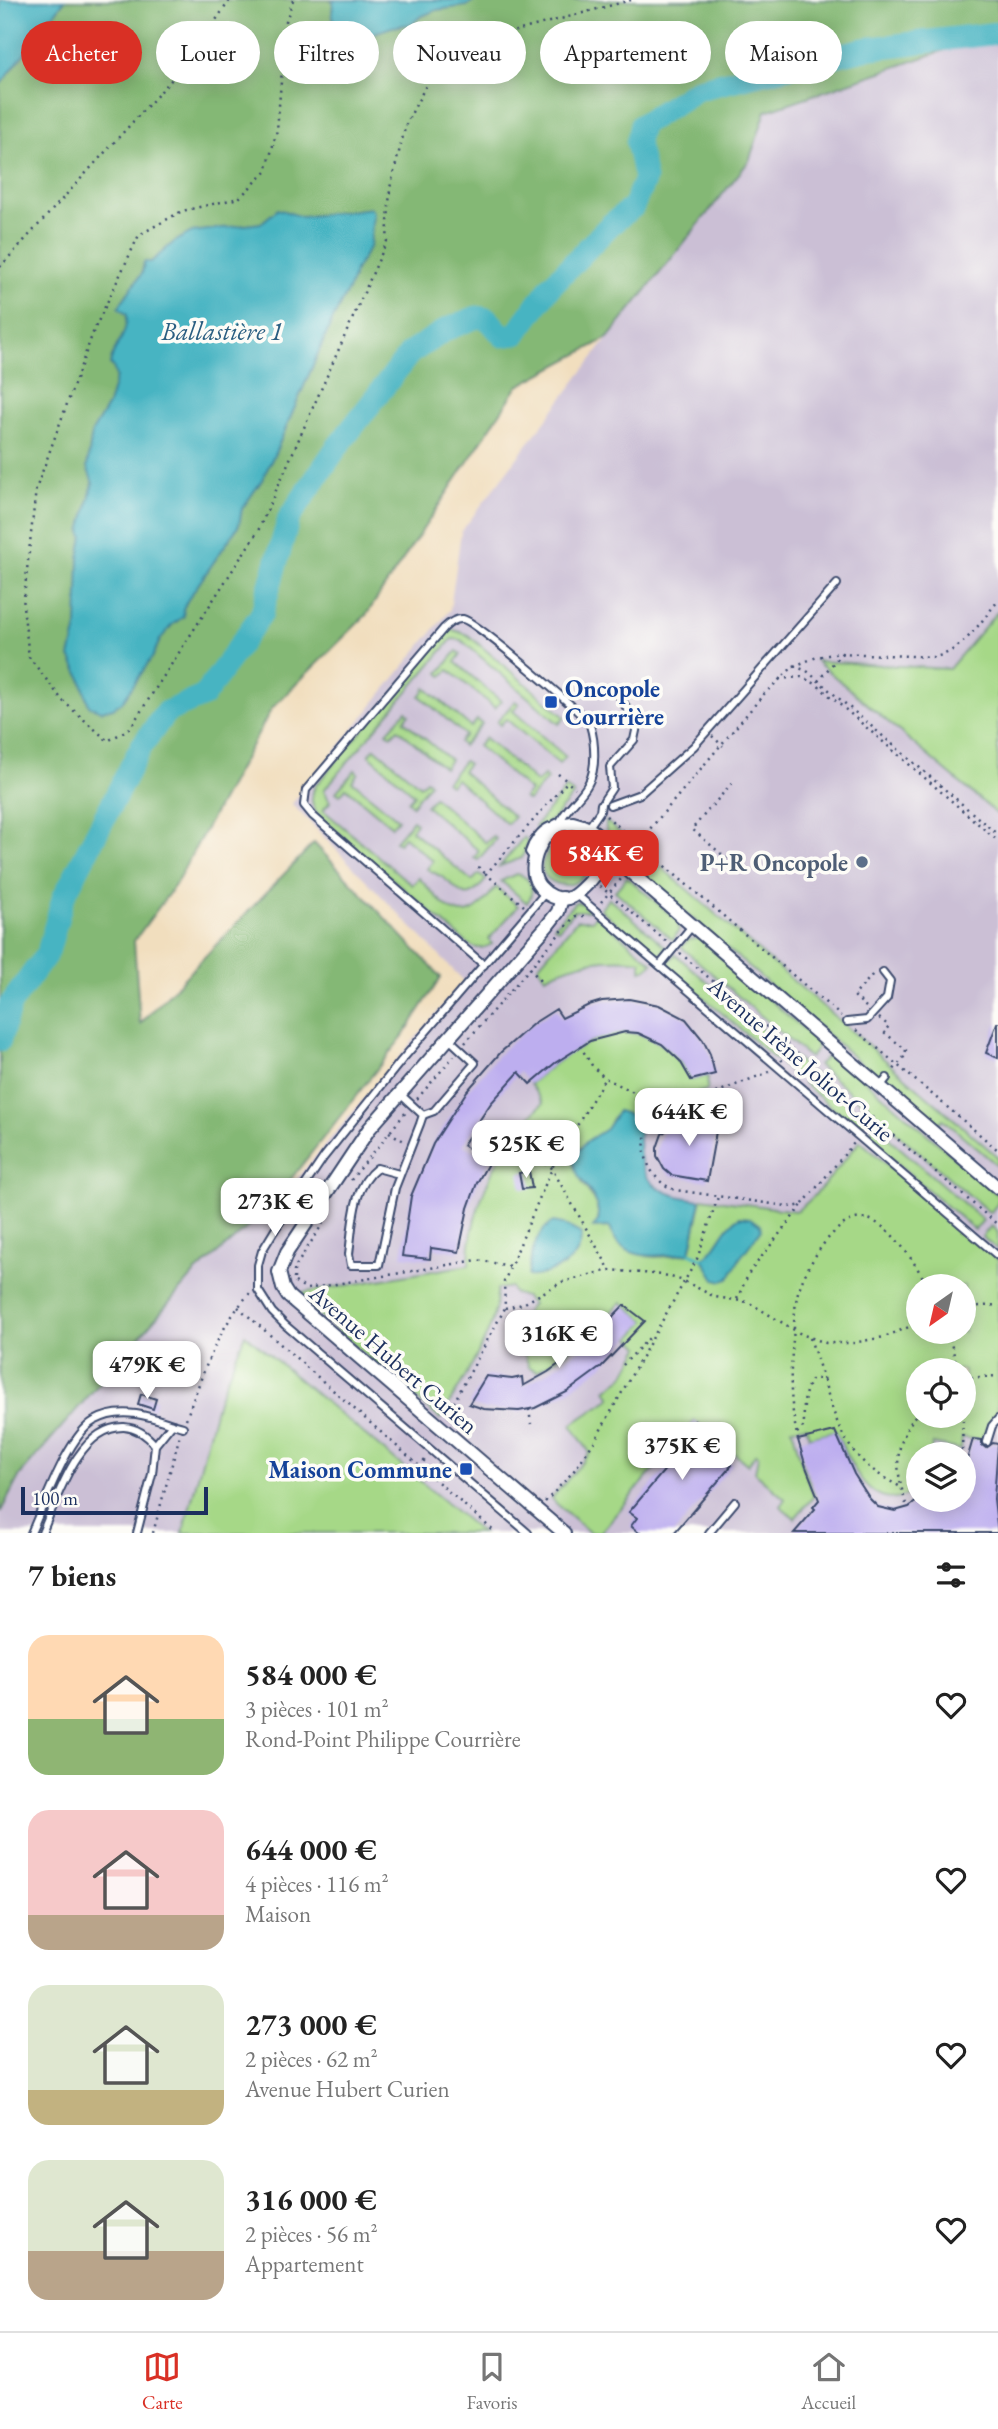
<!DOCTYPE html>
<html lang="fr">
<meta charset="utf-8">
<style>
:root{--surface:#fff;--page:#f6f6f6;--text:#222;--muted:#767676;--line:#e0e0e0;--accent:#d93025}
body{margin:0;font-family:"EB Garamond",serif;background:var(--page);color:var(--text);height:100vh;display:flex;flex-direction:column;font-size:26px;white-space:nowrap}
*{box-sizing:border-box;margin:0}
p{font-size:23px;color:var(--muted)}
.icon{flex:none;width:38px;height:38px;fill:none;stroke:currentColor;stroke-width:2;stroke-linecap:round;stroke-linejoin:round}
.map{position:relative;height:1533px;overflow:hidden}
.drawer{display:flex;flex-direction:column;background:var(--surface);flex:1}
.drawer>*{flex:none}
.banner{position:absolute;left:21px;top:21px;width:957px;height:63px;display:flex;gap:14px}
.needle{width:46px;rotate:214deg}
.buttons{position:absolute;left:906px;top:1274px;display:grid;gap:14px}
.buttons a{display:grid;place-items:center;width:70px;height:70px;border-radius:50%;background:var(--surface);box-shadow:0 4px 18px #0003;font-size:35px}
.scale{position:absolute;left:21px;bottom:18px;width:187px;box-sizing:border-box;padding-left:7px;border:4px solid #1b2f5e;border-top:0;font-size:19px;line-height:24px;white-space:nowrap;color:#1b2f5e;-webkit-text-stroke:5px #fdfcf7;paint-order:stroke}
.price{position:absolute;translate:-50% -60px;padding:0 16px;border-radius:14px;background:#fff;color:#222;font-size:23px;line-height:46px;filter:drop-shadow(0 2px 4px #0008)}
.price::after{content:'';position:absolute;left:50%;top:42px;width:21px;height:16px;margin-left:-10px;background:inherit;clip-path:polygon(0 0,100% 0,50% 100%)}
.price.selected{background:var(--accent);color:#fff}
ul{padding:0;list-style:none}
li{display:flex;align-items:center;gap:21px;height:175px;padding:0 28px}
li span{display:grid;place-items:center;flex:none;width:196px;height:140px;border-radius:21px;color:#555}
li>.icon{margin-inline-start:auto}
span .icon{width:84px;height:84px;fill:#fffc;stroke-width:1}
li b{font-size:30px}
h2{display:flex;justify-content:space-between;align-items:center;height:84px;padding:0 28px;font-size:30px}
.tag{padding:0 24px;border-radius:32px;background:var(--surface);box-shadow:0 4px 18px #0003;font-size:24px;line-height:63px}
.tag.selected{background:var(--accent);color:#fff}
.dock{display:flex;justify-content:space-around;align-items:center;height:98px;border-top:2px solid var(--line);background:var(--surface);font-size:19px;color:var(--muted)}
.dock a{display:grid;justify-items:center;gap:4px}
.dock .selected{color:var(--accent)}
.map>svg:first-child{display:block}
</style>
<div class="map">
<svg width="998" height="1533" viewBox="0 0 998 1533">
<rect width="100%" height="100%" fill="#fdfcf7"/>
<filter id="ink" filterUnits="userSpaceOnUse"><feTurbulence type="fractalNoise" baseFrequency=".0143" numOctaves="2"/><feDisplacementMap in="SourceGraphic" scale="14" xChannelSelector="R" yChannelSelector="G"/><feConvolveMatrix kernelMatrix="1 2 1 2 8 2 1 2 1" color-interpolation-filters="sRGB"/></filter>
<filter id="wash" filterUnits="userSpaceOnUse"><feTurbulence type="fractalNoise" baseFrequency=".00686" numOctaves="4" result="noise"/><feDisplacementMap in="SourceGraphic" scale="28" xChannelSelector="R" yChannelSelector="G"/><feGaussianBlur stdDeviation="1.57" result="paint"/><feColorMatrix in="noise" values="0 0 0 0 0 0 0 0 0 0 0 0 0 0 0 0 0 1.4 0 .05"/><feComposite in="paint" operator="in"/></filter>
<g filter="url(#wash)">
<rect width="100%" height="100%" fill="#f1debe"/>
<path fill="#cbbfd5" fill-rule="evenodd" d="M998 32V1533H0V1513L20 1475 194 1274 276 1203 464 981 292 804 450 610 461 532 608 338 749 161 766 111ZM919 1286H964V1332H919ZM919 1370H964V1416H919ZM919 1454H964V1500H919Z"/>
<g fill="#a6d887" stroke="#608472" stroke-width="2" fill-rule="evenodd">
<path d="M998 611V815L816 661 949 669Z"/>
<path d="M451 629 468 635 565 717 559 724 461 640 452 639 324 790 330 802 323 810 412 885 419 878C433 891 453 926 477 908 484 903 490 894 496 887L518 906 489 939 492 944C483 949 476 950 467 943L319 816C311 806 310 798 315 786L445 633Z"/>
<path d="M457 651 461 654 455 662 501 701 495 708 449 670 442 676 439 673Z"/>
<path d="M426 688 471 727 477 720 482 724 463 746 459 742 465 735 420 696Z"/>
<path d="M515 701 519 704 513 711 566 757 559 764 506 719 500 725 497 722Z"/>
<path d="M406 711 409 714 404 721 450 760 444 768 398 729 391 736 387 732Z"/>
<path d="M485 738 537 783 544 776 547 779 528 801 524 798 530 791 478 746Z"/>
<path d="M375 748 420 786 426 780 430 783 412 805 408 801 414 794 369 755Z"/>
<path d="M464 761 468 764 462 771 514 817 507 824 456 779 450 785 446 782Z"/>
<path d="M355 770 358 773 352 781 398 819 392 826 346 788 340 795 336 792Z"/>
<path d="M566 788 574 794 555 817 538 830 535 827Z"/>
<path d="M434 797 486 843 493 836 496 839 478 860 474 858 479 851 426 806Z"/>
<path d="M413 820 416 823 411 830 472 881 479 874 486 880C464 906 464 892 442 877 437 874 432 872 427 869L433 861 404 837 399 843 395 841Z"/>
<path d="M606 821 630 842 627 847 628 863C616 853 604 838 606 821Z"/>
<path d="M572 831C617 835 588 896 556 883 525 871 554 839 572 831Z"/>
<path d="M524 837 528 842 522 858 500 866Z"/>
<path d="M647 855 998 1157V1166L943 1119 935 1127 636 870Z"/>
<path d="M516 874C531 876 536 891 527 903L501 881Z"/>
<path d="M627 877 677 920 679 930 673 940 615 891Z"/>
<path d="M609 898 666 947 658 958 600 909Z"/>
<path d="M575 902 581 903 589 909 588 911H574L558 929 554 926Z"/>
<path d="M596 915 653 963 647 969 641 971V961C606 957 577 961 545 977L538 966 577 920H592Z"/>
<path d="M699 938 815 1039 817 1047 810 1058 681 947 688 940Z"/>
<path d="M675 954 781 1046 782 1052 776 1060 666 965Z"/>
<path d="M625 1032C656 1035 678 1052 691 1080L708 1076 707 1090C688 1097 672 1097 653 1092 646 1105 646 1116 642 1130L640 1129V1122L612 1118 582 1183 596 1202 599 1219 594 1228 610 1227C614 1245 638 1256 655 1257 666 1257 678 1255 690 1253L702 1198 795 1211C813 1203 845 1158 860 1141L998 1260V1415L988 1424 983 1441 962 1437 961 1450 933 1444 930 1454H919V1484C914 1492 906 1497 896 1498 863 1501 847 1455 835 1431L809 1437 806 1426 792 1428 799 1454 814 1496 795 1518 780 1506 785 1499 755 1473 758 1456 755 1454 748 1465 695 1421 600 1533H590L551 1499 590 1453 571 1425 611 1398 606 1390 624 1376 640 1347 631 1338 645 1321 622 1302 566 1353 537 1371 529 1367C520 1344 514 1324 532 1304L525 1297 513 1293 511 1287 497 1289C499 1329 460 1384 440 1419L298 1297 301 1293 469 1265C468 1224 486 1180 507 1145 516 1129 531 1116 543 1103L530 1084C558 1060 587 1036 625 1032ZM919 1286H964V1332H919ZM919 1370H964V1416H919Z"/>
<path d="M833 1056 838 1057 998 1195V1203L990 1213 818 1065 825 1058Z"/>
<path d="M794 1057 804 1065 795 1076 782 1065 787 1059Z"/>
<path d="M812 1072 863 1116 864 1123 858 1130 803 1083Z"/>
<path d="M876 1127 983 1220 975 1230 864 1135 870 1129Z"/>
<path d="M991 1226 998 1232V1250L982 1237Z"/>
<path d="M245 1334 482 1533H183L218 1400Z"/>
</g>
<path fill="#84b874" stroke="#507469" stroke-width="2" d="M65 0H998V32L766 111 749 161 608 338 518 386 366 615 272 708 175 885 134 941 140 1024 314 843 441 977 403 1036 265 1212 194 1274 20 1475 0 1513V85Z"/>
<g fill="#46b4c2" stroke="#307290" stroke-width="2">
<path d="M0 0H65L0 85Z"/>
<path d="M333 0H476L466 6 436 10 420 17 412 24 392 27 359 38 350 47 349 61 343 75 329 77 325 73 322 62 339 37 332 15Z"/>
<path d="M371 208 373 213 370 246 355 271 350 286 332 321 276 451 262 480 242 509 239 525 187 601 183 609 184 616 172 625 160 640 153 656 122 702 113 708 101 711 89 706 80 676 70 657 77 627 79 558 83 536 81 532 93 483 87 467 92 432 108 405 116 377 113 366 110 365C113 345 127 338 127 315L119 308 121 303 142 273 144 262H151L174 242 192 232 261 223 278 209 302 217Z"/>
<path d="M618 1111 633 1116 640 1122C636 1174 646 1194 701 1200L690 1253C662 1256 619 1264 610 1227L593 1228 599 1219C598 1214 598 1207 596 1202 589 1186 572 1175 573 1156L587 1141 606 1129Z"/>
<path d="M740 1217 750 1218 760 1225 761 1230 740 1258 729 1279 722 1281 715 1279 703 1259C719 1248 723 1226 740 1217Z"/>
<path d="M553 1222 563 1224 582 1234C581 1239 580 1247 578 1251 572 1264 542 1278 528 1276 530 1257 535 1232 553 1222Z"/>
</g>
<g fill="none" stroke-linecap="round" stroke-linejoin="round">
<path stroke="#46b4c2" stroke-width="3.5" d="M690 1253 703 1259"/>
<path stroke="#46b4c2" stroke-width="23" d="M0 1040 10 1005 48 952 63 898 141 747 166 712 204 696 262 613 289 518 335 450 410 353 447 329 477 317 488 319 503 336 516 334 550 287 610 225 633 207 645 179 637 142 641 125 698 89 864 49 998 33"/>
</g>
<g id="blocks">
<g fill="#bdaeef">
<path d="M629 999 659 1005 686 1019 703 1040 710 1054 715 1074 691 1080 680 1061 662 1044 638 1033 625 1032 590 1041 555 1063 530 1084 519 1072 491 1103 463 1145 490 1160 477 1183 468 1208 459 1252 431 1248 430 1259 402 1256 411 1196 433 1144 467 1091 501 1052 534 1023 556 1009 562 1018 589 1005 602 1001Z"/>
<path d="M997 1023H998V1058L986 1053Z"/>
<path d="M715 1111 714 1125 717 1126 707 1181 671 1175 664 1169 657 1156V1148L662 1134 673 1125 688 1122Z"/>
<path d="M529 1171 532 1188 522 1189 519 1173Z"/>
<path d="M624 1305 645 1321 601 1367 567 1392 535 1408 519 1411 484 1409 469 1404 486 1376 512 1379 522 1377 523 1386 548 1372 585 1345Z"/>
<path d="M141 1394 156 1399 153 1409 138 1404Z"/>
<path d="M695 1421 729 1450 723 1457 732 1465 674 1533H639L631 1526 637 1518 629 1512 668 1466 661 1461Z"/>
<path d="M835 1431 854 1474 870 1499 878 1507 895 1511 909 1507 918 1500H964V1470L973 1439 982 1440V1445L986 1448 993 1443 998 1444 994 1499 998 1533H794L815 1509 813 1507 819 1500 806 1467 798 1440Z"/>
</g>
</g>
</g>
<g filter="url(#ink)">
<use href="#blocks" fill-opacity="0" stroke="#3b496c" stroke-width="2"/>
<g fill="none" stroke-linecap="round" stroke-linejoin="round">
<defs>
<g id="service">
<path d="M604 800 612 788 610 767 634 740 637 726 619 695"/>
<path d="M610 805 640 794 694 746 837 584"/>
<path d="M589 827 600 811 601 804"/>
<path d="M534 859 529 852C532 842 540 830 550 826L553 828"/>
<path d="M576 894 998 1256"/>
<path d="M484 965 313 816 304 805 306 790 444 628C449 623 455 618 463 619 475 621 581 711 590 725 595 741 597 769 588 784 580 799 565 808 559 824"/>
<path d="M660 965 692 926"/>
<path d="M847 1022 867 1020 887 998 890 981 883 972"/>
<path d="M880 1087 887 1078"/>
<path d="M423 1115 434 1111 475 1063 448 1038"/>
<path d="M399 1174 377 1168C352 1187 353 1225 349 1254L351 1265H379L395 1188 420 1124 423 1115 400 1094"/>
<path d="M987 1442 992 1426 998 1419"/>
<path d="M31 1533C44 1505 68 1436 94 1421 106 1414 122 1412 136 1414 151 1416 168 1423 183 1427"/>
<path d="M42 1533C57 1499 78 1426 124 1427 137 1428 147 1435 155 1445"/>
<path d="M137 1533 152 1474 155 1445 172 1424"/>
<path d="M528 1533 285 1325 272 1312 258 1290V1265L262 1251 276 1228 324 1157 401 1061 545 893"/>
<path d="M709 1533 735 1502"/>
</g>
<g id="minor">
<path d="M573 823C612 833 613 858 586 885 582 889 574 897 569 898 558 901 547 895 540 887 525 869 539 838 557 826 561 824 568 824 573 823Z"/>
<path d="M604 859 622 865 998 1188"/>
<path d="M562 898 558 912 547 926 369 1129 287 1252 279 1272 283 1288 288 1296 564 1533"/>
</g>
</defs>
<use href="#service" stroke="#3b496c" stroke-width="10"/>
<use href="#minor" stroke="#3b496c" stroke-width="16"/>
<g stroke="#3b496c" stroke-width="2.5" stroke-dasharray="2 5" stroke-linecap="butt">
<path d="M293 0 286 21 277 130 266 172 239 198 182 211 139 235 94 330 36 489 23 606 29 657 63 701 108 741 130 728 258 531 387 241 390 188 406 124 437 64 464 45 631 0"/>
<path d="M0 267 184 66 230 0"/>
<path d="M794 666 807 671 998 835"/>
<path d="M779 679 801 677 816 684 998 841"/>
<path d="M818 681 842 653"/>
<path d="M712 736 723 746"/>
<path d="M558 774 567 781"/>
<path d="M732 783 692 829 740 870"/>
<path d="M606 816 841 1016"/>
<path d="M632 857 633 849 764 694 794 666 817 657 839 653 934 657C963 652 980 622 998 601"/>
<path d="M478 867 486 874"/>
<path d="M600 886 667 942"/>
<path d="M601 902 622 878"/>
<path d="M524 906 486 874 567 782 575 788"/>
<path d="M680 953 998 1225"/>
<path d="M530 968 540 981"/>
<path d="M866 1007 854 996 873 974"/>
<path d="M879 1018 889 1026 884 1032 906 1050 904 1057 892 1072"/>
<path d="M856 1030 998 1150"/>
<path d="M465 1043 575 916H586"/>
<path d="M580 1046 593 1067 605 1078 660 1105 679 1107 769 1072"/>
<path d="M781 1061 791 1050"/>
<path d="M417 1099 454 1056"/>
<path d="M660 1105C656 1113 650 1122 647 1130 639 1155 651 1181 675 1190L793 1207 802 1205 854 1143"/>
<path d="M865 1130 874 1119"/>
<path d="M389 1132 404 1141"/>
<path d="M507 1145 551 1167 610 1270"/>
<path d="M351 1180 406 1112"/>
<path d="M294 1279V1269L332 1209"/>
<path d="M295 1282 307 1289 477 1260 510 1266"/>
<path d="M737 1299 749 1273 802 1205"/>
<path d="M238 1307 496 1533"/>
<path d="M964 1307 998 1305"/>
<path d="M505 1308 523 1304 562 1282 610 1270 664 1275 684 1281 715 1297 748 1302 801 1334 826 1343H853L884 1337 919 1323"/>
<path d="M948 1332 958 1370"/>
<path d="M810 1338 824 1381"/>
<path d="M623 1365 652 1335"/>
<path d="M964 1378 998 1376"/>
<path d="M529 1409 531 1424"/>
<path d="M447 1415 505 1308 504 1282 564 1140 578 1124 605 1078"/>
<path d="M448 1416 471 1423"/>
<path d="M186 1419C203 1374 217 1328 251 1292"/>
<path d="M797 1433 804 1426C804 1410 802 1395 811 1380L815 1378 824 1381C839 1433 848 1460 899 1486"/>
<path d="M798 1440C788 1394 790 1374 794 1328 794 1318 795 1307 797 1296 803 1271 839 1204 873 1221 897 1233 915 1264 928 1286"/>
<path d="M962 1450 963 1416"/>
<path d="M420 1468 427 1456"/>
<path d="M545 1502 573 1472 594 1442 697 1259 718 1197"/>
<path d="M906 1504C894 1464 894 1445 919 1410"/>
<path d="M153 1533 180 1435"/>
</g>
<use href="#service" stroke="#fff" stroke-width="6"/>
<use href="#minor" stroke="#fff" stroke-width="12"/>
</g>
</g>
<g fill="#1a4fb4" stroke="#fdfcf7" stroke-width="2.5">
<rect x="544" y="695" width="14" height="14" rx="3.5"/>
<rect x="459" y="1462" width="14" height="14" rx="3.5"/>
</g>
<circle fill="#5c6f8a" stroke="#fdfcf7" stroke-width="2.5" cx="862" cy="862" r="7"/>
<g text-anchor="middle" dominant-baseline="central" stroke-width="7" stroke-linejoin="round" paint-order="stroke">
<g font-size="24" font-weight="bold" fill="#164399" stroke="#fdfcf7" text-anchor="start">
<text x="565" y="688">Oncopole<tspan x="565" dy="28">Courrière</tspan></text>
<text x="452" y="1469" text-anchor="end">Maison Commune</text>
</g>
<g font-size="24" font-weight="bold" fill="#4e5e75" stroke="#fdfcf7" text-anchor="end">
<text x="848" y="862">P+R Oncopole</text>
</g>
<g font-size="24" fill="#1b2f5e" stroke="#fdfcf7">
<text transform="translate(801 1059) rotate(41)">Avenue Irène Joliot-Curie</text>
<text transform="translate(394 1359) rotate(41)">Avenue Hubert Curien</text>
</g>
<g font-size="26" font-style="italic" fill="#2a5e81" stroke="#fdfcf7">
<text x="222" y="331">Ballastière 1</text>
</g>
</g>
</svg>
<div class="buttons">
<a><svg class="needle" viewBox="-14 -14 28 28"><path d="M0-13l5 13h-10z" fill="#e53935"/><path d="M0 13l5-13h-10z" fill="#767676"/></svg></a>
<a><svg class="icon" aria-label="locate" viewBox="0 0 24 24"><circle cx="12" cy="12" r="6"/><path d="M12 2v4M12 18v4M2 12h4M18 12h4"/></svg></a>
<a><svg class="icon" aria-label="layers" viewBox="0 0 24 24"><path d="M12 4l9 5-9 5-9-5zM3 14l9 5 9-5"/></svg></a>
</div>
<div class="scale">100 m</div>
<b class="price selected" style="left:605px;top:890px">584K €</b>
<b class="price" style="left:689px;top:1148px">644K €</b>
<b class="price" style="left:526px;top:1180px">525K €</b>
<b class="price" style="left:275px;top:1238px">273K €</b>
<b class="price" style="left:559px;top:1370px">316K €</b>
<b class="price" style="left:147px;top:1401px">479K €</b>
<b class="price" style="left:682px;top:1482px">375K €</b>
<div class="banner">
<a class="tag selected">Acheter</a>
<a class="tag">Louer</a>
<a class="tag">Filtres</a>
<a class="tag">Nouveau</a>
<a class="tag">Appartement</a>
<a class="tag">Maison</a>
</div>
</div>
<section class="drawer">
<h2>7 biens<svg class="icon" aria-label="filters" viewBox="0 0 24 24"><path d="M4 7h16M4 17h16"/><circle cx="9" cy="7" r="2"/><circle cx="15" cy="17" r="2"/></svg></h2>
<ul>
<li><span style="background:linear-gradient(#ffd9b3 60%,#8fb573 0)"><svg class="icon" aria-label="home" viewBox="0 0 24 24"><path d="M3 11l9-7 9 7M6 9v11h12V9"/></svg></span><div><b>584 000 €</b><p>3 pièces · 101 m²</p><p>Rond-Point Philippe Courrière</p></div><svg class="icon" aria-label="heart" viewBox="0 0 24 24"><path d="M12 20l-8-8c-3-5 5-10 8-4 3-6 11-1 8 4z"/></svg></li>
<li><span style="background:linear-gradient(#f6c9c9 75%,#b9a48a 0)"><svg class="icon" aria-label="home" viewBox="0 0 24 24"><path d="M3 11l9-7 9 7M6 9v11h12V9"/></svg></span><div><b>644 000 €</b><p>4 pièces · 116 m²</p><p>Maison</p></div><svg class="icon" aria-label="heart" viewBox="0 0 24 24"><path d="M12 20l-8-8c-3-5 5-10 8-4 3-6 11-1 8 4z"/></svg></li>
<li><span style="background:linear-gradient(#dfe7d0 75%,#c2b280 0)"><svg class="icon" aria-label="home" viewBox="0 0 24 24"><path d="M3 11l9-7 9 7M6 9v11h12V9"/></svg></span><div><b>273 000 €</b><p>2 pièces · 62 m²</p><p>Avenue Hubert Curien</p></div><svg class="icon" aria-label="heart" viewBox="0 0 24 24"><path d="M12 20l-8-8c-3-5 5-10 8-4 3-6 11-1 8 4z"/></svg></li>
<li><span style="background:linear-gradient(#dfe7d0 65%,#b9a48a 0)"><svg class="icon" aria-label="home" viewBox="0 0 24 24"><path d="M3 11l9-7 9 7M6 9v11h12V9"/></svg></span><div><b>316 000 €</b><p>2 pièces · 56 m²</p><p>Appartement</p></div><svg class="icon" aria-label="heart" viewBox="0 0 24 24"><path d="M12 20l-8-8c-3-5 5-10 8-4 3-6 11-1 8 4z"/></svg></li>
</ul>
</section>
<nav class="dock">
<a class="selected"><svg class="icon" aria-label="map" viewBox="0 0 24 24"><path d="M3 6l6-2 6 2 6-2v14l-6 2-6-2-6 2zM9 4v14M15 6v14"/></svg>Carte</a>
<a><svg class="icon" aria-label="saved" viewBox="0 0 24 24"><path d="M7 4h10v16l-5-4-5 4z"/></svg>Favoris</a>
<a><svg class="icon" aria-label="home" viewBox="0 0 24 24"><path d="M3 11l9-7 9 7M6 9v11h12V9"/></svg>Accueil</a>
</nav>
